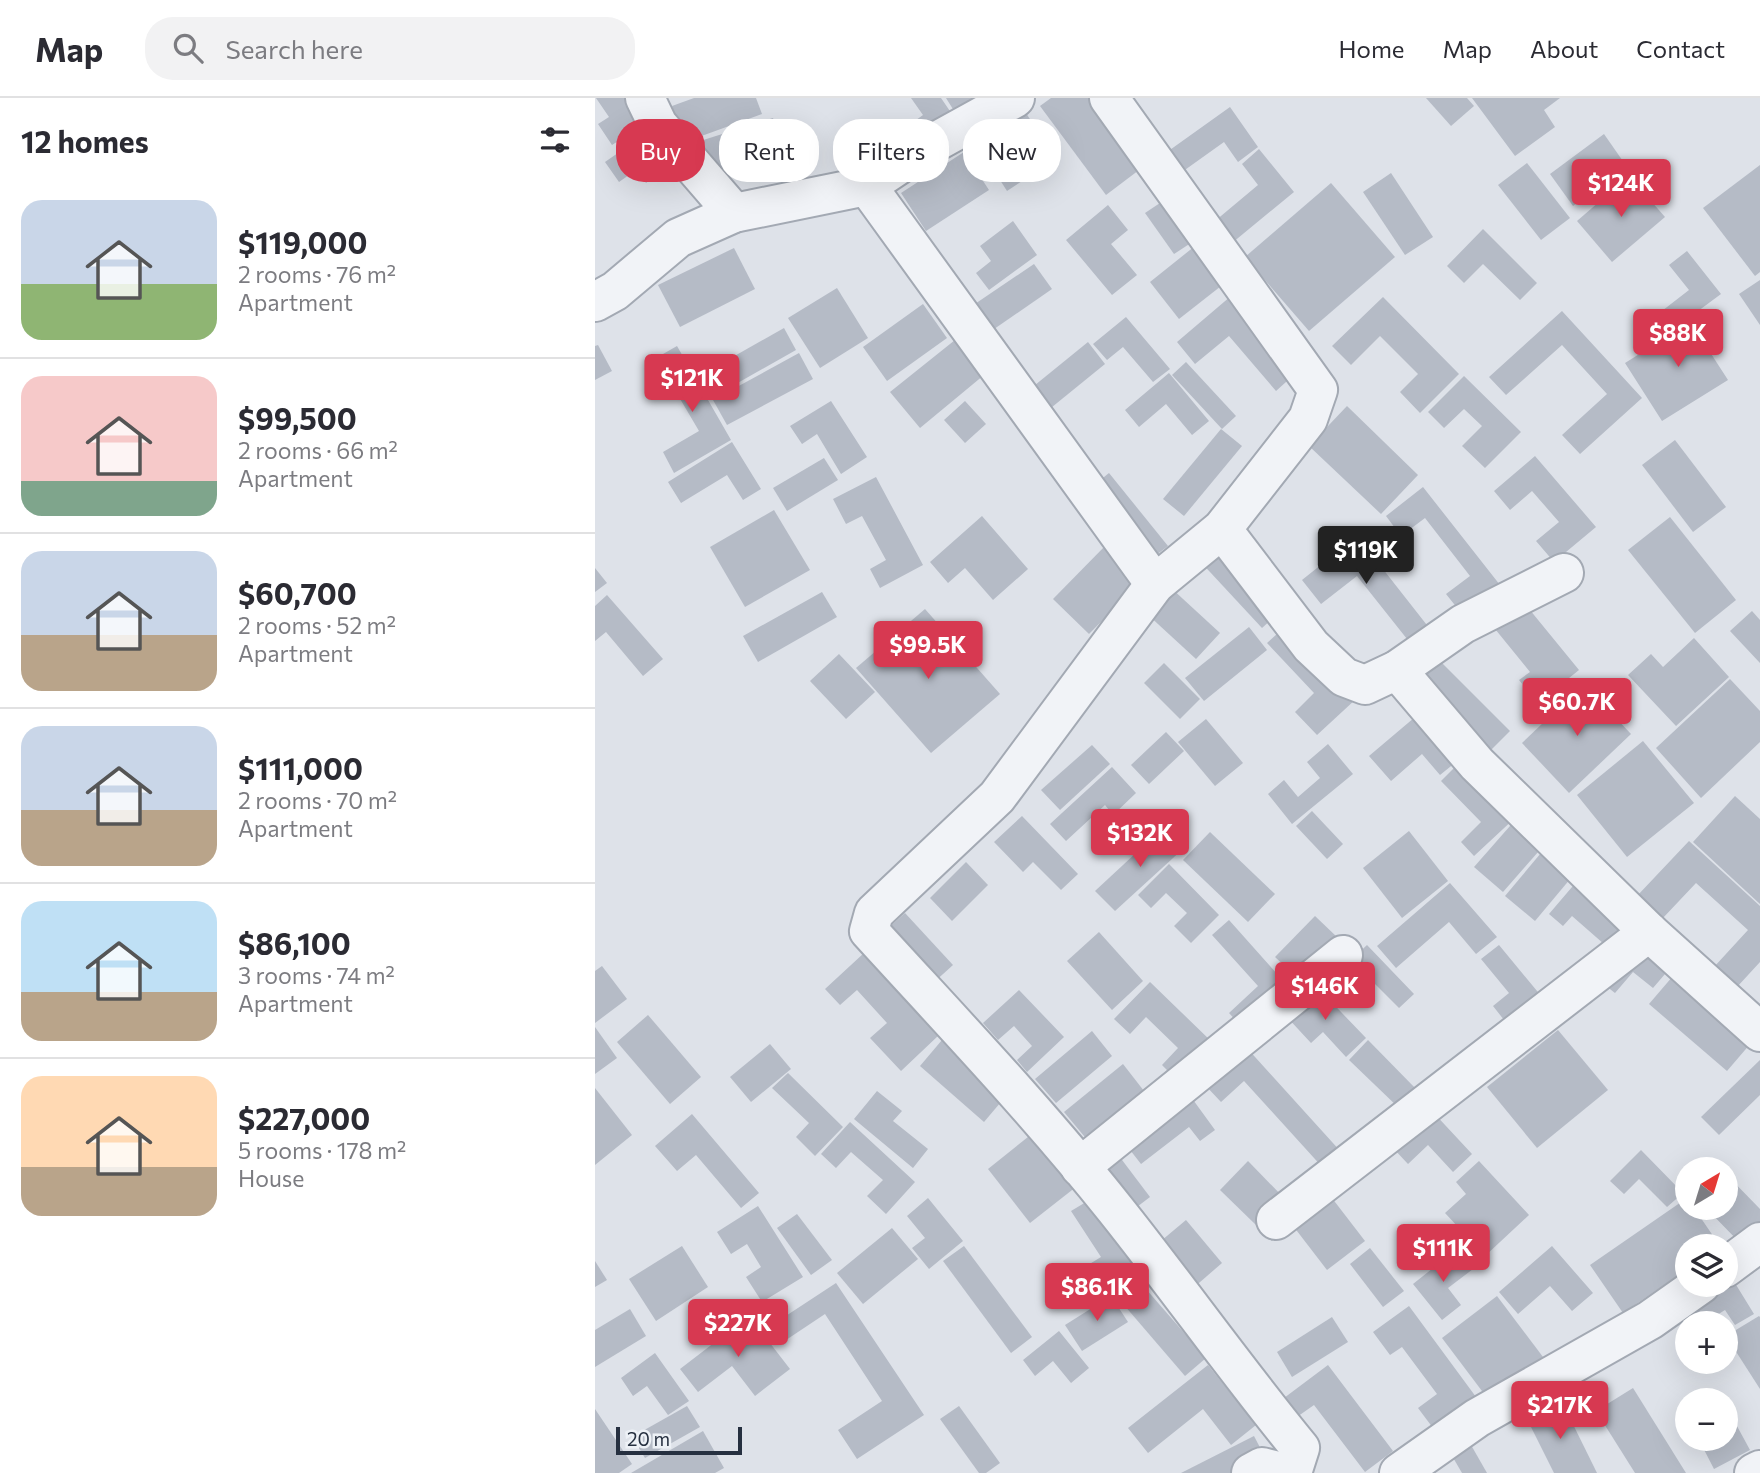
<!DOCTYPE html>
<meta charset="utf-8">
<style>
:root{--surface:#fff;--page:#f2f2f3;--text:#2b2b33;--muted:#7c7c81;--line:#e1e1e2;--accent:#d73951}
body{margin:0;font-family:Commissioner,sans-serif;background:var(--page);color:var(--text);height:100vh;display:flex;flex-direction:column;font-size:26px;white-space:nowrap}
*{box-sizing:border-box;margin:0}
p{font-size:23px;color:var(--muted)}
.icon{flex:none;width:38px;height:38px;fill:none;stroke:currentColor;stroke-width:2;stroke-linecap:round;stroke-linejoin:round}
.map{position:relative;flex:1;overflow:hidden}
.drawer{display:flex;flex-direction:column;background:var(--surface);width:595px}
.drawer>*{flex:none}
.top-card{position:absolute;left:21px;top:21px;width:665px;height:63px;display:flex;gap:14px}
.needle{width:46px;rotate:38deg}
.tools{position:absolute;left:1080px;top:1059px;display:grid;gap:14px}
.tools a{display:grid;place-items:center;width:63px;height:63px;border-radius:50%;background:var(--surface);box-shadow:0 7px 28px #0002;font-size:35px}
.scale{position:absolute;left:21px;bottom:18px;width:126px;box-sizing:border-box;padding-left:7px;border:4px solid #263040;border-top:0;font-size:19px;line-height:24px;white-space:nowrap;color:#263040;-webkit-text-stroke:5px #edf1f6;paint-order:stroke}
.price{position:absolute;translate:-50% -60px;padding:0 16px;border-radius:7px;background:var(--accent);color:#fff;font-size:23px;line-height:46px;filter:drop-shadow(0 2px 4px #0008)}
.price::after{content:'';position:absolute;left:50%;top:42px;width:21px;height:16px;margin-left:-10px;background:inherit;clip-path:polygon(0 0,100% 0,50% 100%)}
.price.current{background:#222;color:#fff}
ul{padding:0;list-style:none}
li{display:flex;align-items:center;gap:21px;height:175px;padding:0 21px}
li+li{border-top:2px solid var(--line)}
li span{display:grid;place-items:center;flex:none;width:196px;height:140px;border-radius:21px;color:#555}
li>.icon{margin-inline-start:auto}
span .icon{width:84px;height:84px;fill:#fffc;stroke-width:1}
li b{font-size:30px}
h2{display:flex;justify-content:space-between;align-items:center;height:84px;padding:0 21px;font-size:30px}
.tag{padding:0 24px;border-radius:28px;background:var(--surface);box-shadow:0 7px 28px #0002;font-size:24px;line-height:63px}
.tag.current{background:var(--accent);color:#fff}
header{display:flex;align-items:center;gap:42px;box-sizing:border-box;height:98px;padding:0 35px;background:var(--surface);border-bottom:2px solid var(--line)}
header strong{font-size:33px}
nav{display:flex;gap:38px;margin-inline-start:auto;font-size:24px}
.search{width:490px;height:63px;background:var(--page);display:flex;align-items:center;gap:18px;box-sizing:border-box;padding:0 24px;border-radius:28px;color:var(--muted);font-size:26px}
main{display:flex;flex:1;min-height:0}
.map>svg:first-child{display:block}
</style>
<header>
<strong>Map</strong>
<div class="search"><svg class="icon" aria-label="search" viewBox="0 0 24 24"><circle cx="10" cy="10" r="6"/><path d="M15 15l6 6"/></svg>Search here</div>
<nav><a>Home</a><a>Map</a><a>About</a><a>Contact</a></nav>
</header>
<main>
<section class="drawer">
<h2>12 homes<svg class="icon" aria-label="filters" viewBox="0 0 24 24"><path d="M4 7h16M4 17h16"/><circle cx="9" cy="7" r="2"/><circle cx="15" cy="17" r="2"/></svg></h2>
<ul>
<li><span style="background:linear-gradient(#c9d6e8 60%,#8fb573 0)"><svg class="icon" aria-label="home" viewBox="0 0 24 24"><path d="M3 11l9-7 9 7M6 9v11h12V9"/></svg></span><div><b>$119,000</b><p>2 rooms · 76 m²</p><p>Apartment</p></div></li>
<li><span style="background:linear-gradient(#f6c9c9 75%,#7fa58c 0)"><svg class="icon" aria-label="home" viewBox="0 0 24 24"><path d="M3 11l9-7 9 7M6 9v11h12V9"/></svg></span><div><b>$99,500</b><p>2 rooms · 66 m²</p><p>Apartment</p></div></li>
<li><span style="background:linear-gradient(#c9d6e8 60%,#b9a48a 0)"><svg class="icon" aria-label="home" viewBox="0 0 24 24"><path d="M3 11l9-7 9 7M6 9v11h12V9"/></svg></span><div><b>$60,700</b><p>2 rooms · 52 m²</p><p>Apartment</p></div></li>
<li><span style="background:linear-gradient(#c9d6e8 60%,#b9a48a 0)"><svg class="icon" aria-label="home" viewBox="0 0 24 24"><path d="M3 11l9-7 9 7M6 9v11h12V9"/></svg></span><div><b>$111,000</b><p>2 rooms · 70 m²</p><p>Apartment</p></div></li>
<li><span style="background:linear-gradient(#bfe0f5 65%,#b9a48a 0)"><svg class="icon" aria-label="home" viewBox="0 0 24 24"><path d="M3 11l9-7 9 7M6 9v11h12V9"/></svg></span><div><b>$86,100</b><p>3 rooms · 74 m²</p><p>Apartment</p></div></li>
<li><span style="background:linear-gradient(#ffd9b3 65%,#b9a48a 0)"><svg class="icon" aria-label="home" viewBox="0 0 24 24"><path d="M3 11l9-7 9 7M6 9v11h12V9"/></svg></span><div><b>$227,000</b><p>5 rooms · 178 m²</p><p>House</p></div></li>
</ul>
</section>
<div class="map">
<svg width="1165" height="1375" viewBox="0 0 1165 1375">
<rect width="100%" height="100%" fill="#dee2e9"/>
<g fill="#b5bbc6">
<path d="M1 0H34L51 25 17 47 3 26 14 19Z"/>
<path d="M99 0H161L167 16 90 44 77 8Z"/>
<path d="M316 0H346L359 19 322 46 310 30 328 17Z"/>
<path d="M351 0H405L366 24Z"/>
<path d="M456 0H496L548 69 511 97 445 8Z"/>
<path d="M831 0H872L879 8 856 28Z"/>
<path d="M877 0H965L949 12 960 29 920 58Z"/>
<path d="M635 9 663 49 643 64 629 44 587 74 572 54Z"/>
<path d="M429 12 461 61 412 93 380 43Z"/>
<path d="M178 20 194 69 163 78 160 68 114 82 102 44Z"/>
<path d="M56 32 79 65 51 85 41 72 24 84 10 64Z"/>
<path d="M1009 36 1032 69 978 108 955 76Z"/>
<path d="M664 51 699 94 637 145 620 123 663 87 647 66Z"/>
<path d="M369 54 394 92 331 133 306 95Z"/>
<path d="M932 65 975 120 946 142 903 87Z"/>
<path d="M1165 67V174L1160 178 1108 110Z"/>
<path d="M796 75 838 139 810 157 768 94Z"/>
<path d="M1034 78 1070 119 1017 164 982 123Z"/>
<path d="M736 85 800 159 714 233 650 159Z"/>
<path d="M574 99 602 141 579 156 550 115Z"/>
<path d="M513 107 533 132 516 146 542 177 517 197 471 142Z"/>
<path d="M418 123 442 157 394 192 381 175 396 163 385 148Z"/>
<path d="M888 131 942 185 925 202 888 166 869 185 852 168Z"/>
<path d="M605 144 635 181 584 221 555 184Z"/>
<path d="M139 150 160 191 85 229 63 187Z"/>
<path d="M1092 153 1126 196 1076 233 1063 216 1094 192 1074 167Z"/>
<path d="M439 166 457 191 389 238 371 212Z"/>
<path d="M1165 182V227L1144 196Z"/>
<path d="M242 190 273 240 225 270 193 220Z"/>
<path d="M636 198 701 275 681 293 634 238 600 266 582 244Z"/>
<path d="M788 199 864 276 825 315 805 294 823 276 785 238 756 267 737 248Z"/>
<path d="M328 206 352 240 292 283 268 249Z"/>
<path d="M967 213 1047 300 985 356 967 337 1012 296 967 247 911 297 894 279Z"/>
<path d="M1105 218 1120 243 1111 248 1133 282 1067 323 1030 265Z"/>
<path d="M531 219 575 271 558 284 528 249 512 262 498 246Z"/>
<path d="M189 230 201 252 118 299 106 277Z"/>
<path d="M360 242 389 277 325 330 295 294Z"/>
<path d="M493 244 510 266 446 318 429 296Z"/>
<path d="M3 247 17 273 0 282V248Z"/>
<path d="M82 248 136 342 79 375 68 354 104 333 61 260Z"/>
<path d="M204 255 218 281 132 327 118 302Z"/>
<path d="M591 264 641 318 627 331 577 277Z"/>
<path d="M574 275 614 323 597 337 571 306 544 329 530 312Z"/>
<path d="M869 278 926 334 890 370 867 348 887 328 869 311 849 330 833 314Z"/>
<path d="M236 303 272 359 246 376 222 336 207 346 195 328Z"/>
<path d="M370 303 391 326 370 345 349 322Z"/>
<path d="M752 308 823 377 786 416 714 348Z"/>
<path d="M626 331 647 348 589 418 568 401Z"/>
<path d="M1080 342 1131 409 1098 434 1047 367Z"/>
<path d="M137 344 166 391 148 402 132 377 86 405 73 384Z"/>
<path d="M940 358 1001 429 959 464 941 443 964 424 937 393 915 412 899 393Z"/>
<path d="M229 360 243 382 192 413 178 390Z"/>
<path d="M514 375 573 448 552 464 493 392Z"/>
<path d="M281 379 328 467 285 490 275 471 291 462 267 418 251 426 238 401Z"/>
<path d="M828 389 905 487 867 516 851 496 875 478 830 420 806 438 791 418Z"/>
<path d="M179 412 215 472 150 509 115 449Z"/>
<path d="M387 418 433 471 398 502 370 470 353 485 335 464Z"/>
<path d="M1075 419 1141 502 1100 535 1033 452Z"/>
<path d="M762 438 835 531 816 546 762 478 726 506 707 482Z"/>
<path d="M621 443 686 513 667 530 602 460Z"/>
<path d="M512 446 548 481 494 536 458 501Z"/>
<path d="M0 470 12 485 0 494Z"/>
<path d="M575 489 625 535 601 561 551 515Z"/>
<path d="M227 494 242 519 163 564 148 538Z"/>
<path d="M12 497 68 561 48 578 11 534 0 543V508Z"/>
<path d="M926 501 984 572 943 605 924 582 935 574 896 526Z"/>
<path d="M330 511 405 596 336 655 261 570Z"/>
<path d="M1157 513 1165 522V565L1135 533Z"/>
<path d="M692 527 761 601 722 637 700 614 719 595 672 545Z"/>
<path d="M654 529 672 552 609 603 590 580Z"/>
<path d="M1099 540 1134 579 1081 628 1033 577 1056 556 1068 569Z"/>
<path d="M837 555 915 633 896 652 819 574Z"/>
<path d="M244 556 280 594 251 621 215 583Z"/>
<path d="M569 565 605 601 585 621 549 585Z"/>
<path d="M1135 581 1165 613V644L1106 700 1061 650Z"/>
<path d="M989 586 1036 636 974 695 927 645Z"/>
<path d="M826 614 866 660 845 677 827 656 796 683 774 658Z"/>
<path d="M611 621 648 665 620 688 583 644Z"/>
<path d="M571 634 589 653 554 686 536 667Z"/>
<path d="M1048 643 1099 705 1032 759 982 697Z"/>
<path d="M733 646 758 676 697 726 673 696 689 682 703 699 725 680 712 664Z"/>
<path d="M497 647 515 666 465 712 446 692Z"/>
<path d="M868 661 922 718 879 758 866 744 886 724 846 683Z"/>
<path d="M517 669 541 695 518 717 510 707 471 743 455 726Z"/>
<path d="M1140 698 1165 721V806L1098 744Z"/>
<path d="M717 713 748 746 732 761 701 728Z"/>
<path d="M427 718 483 776 466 792 438 764 428 774 399 744Z"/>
<path d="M922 720 951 745 908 794 879 769Z"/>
<path d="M570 728 589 750 520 813 500 793Z"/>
<path d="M814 733 853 783 807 820 768 770Z"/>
<path d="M615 734 680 796 653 824 588 762Z"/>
<path d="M1094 743 1165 808V864L1142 889 1119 869 1153 832 1101 785 1067 821 1042 798Z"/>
<path d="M951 749 981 774 940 823 910 798Z"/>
<path d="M371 764 393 787 357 823 335 800Z"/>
<path d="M574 766 624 817 596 845 579 828 592 815 571 795 556 810 543 797Z"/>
<path d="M983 782 1037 829 1017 853 977 818 968 828 954 816Z"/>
<path d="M855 785 902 839 881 856 854 824 801 870 782 848Z"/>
<path d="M310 815 358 867 337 886 289 834Z"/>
<path d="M720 818 743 840 704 881 680 859Z"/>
<path d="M634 822 691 886 645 927 634 915 663 888 617 837Z"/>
<path d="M504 834 548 883 517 912 472 863Z"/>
<path d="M1047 845 1076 869 1058 890 1038 874 1020 895 1011 888Z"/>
<path d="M772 847 819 896 804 910 771 877 743 904 728 889Z"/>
<path d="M904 847 947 899 913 927 898 908 914 895 886 861Z"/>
<path d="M269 855 344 937 306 973 275 940 292 925 262 892 245 907 230 891Z"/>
<path d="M7 868 32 901 0 925V873Z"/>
<path d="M1084 871 1162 938 1132 973 1054 906Z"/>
<path d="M555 884 618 945 582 982 567 967 583 950 551 919 535 936 519 921Z"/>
<path d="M722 889 771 940 751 959 728 934 716 945 691 918Z"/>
<path d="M424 892 469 939 432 974 422 962 437 948 419 928 403 942 388 925Z"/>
<path d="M53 917 106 979 75 1006 22 944Z"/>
<path d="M0 929 22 960 0 976Z"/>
<path d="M963 932 1013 992 942 1050 892 989Z"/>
<path d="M497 933 517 958 461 1005 440 981Z"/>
<path d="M347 942 411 998 389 1024 325 968Z"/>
<path d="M773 942 823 993 805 1011 754 962Z"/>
<path d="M175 946 196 971 156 1004 135 979Z"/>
<path d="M651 949 747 1055 729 1071 649 983 626 1004 610 987Z"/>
<path d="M1165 962V997L1124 1037 1106 1019Z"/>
<path d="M528 966 556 1002 499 1050 469 1014Z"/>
<path d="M193 975 248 1029 220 1058 201 1039 214 1025 177 990Z"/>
<path d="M0 990 37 1037 0 1067Z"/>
<path d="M282 993 307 1013 298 1023 333 1051 318 1070 259 1021Z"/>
<path d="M596 999 620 1032 605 1043 594 1029 546 1066 532 1048Z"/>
<path d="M837 1013 877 1056 858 1074 833 1047 813 1066 798 1050Z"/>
<path d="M97 1016 164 1095 146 1110 101 1057 82 1073 60 1048Z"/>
<path d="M255 1024 320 1084 291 1116 272 1098 288 1082 256 1054 241 1070 226 1056Z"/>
<path d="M443 1031 486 1085 435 1125 393 1071Z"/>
<path d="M1046 1052 1088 1095 1072 1109 1044 1081 1029 1096 1015 1083Z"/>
<path d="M521 1054 555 1099 534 1115 499 1070Z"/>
<path d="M653 1063 690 1101 662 1128 625 1092Z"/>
<path d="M884 1063 934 1117 890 1158 850 1115 871 1096 861 1084Z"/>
<path d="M1130 1075 1165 1111V1127L1146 1146 1111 1110H1130Z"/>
<path d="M730 1091 770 1143 732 1172 692 1120Z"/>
<path d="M333 1100 368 1143 334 1171 317 1150 330 1140 312 1118Z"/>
<path d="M1092 1100V1110H1099L1125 1148H1092V1171L1028 1215 995 1167Z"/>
<path d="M496 1101 540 1168 502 1192 488 1170 506 1159 476 1113Z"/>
<path d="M163 1108 208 1179 167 1204 151 1179 166 1169 152 1146 136 1156 122 1134Z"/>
<path d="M202 1116 237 1162 216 1177 182 1130Z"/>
<path d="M591 1122 627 1165 597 1191 560 1148Z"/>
<path d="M297 1130 323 1161 268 1206 242 1175Z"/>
<path d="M87 1148 113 1189 61 1223 34 1181Z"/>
<path d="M369 1148 437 1239 416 1255 348 1163Z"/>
<path d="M957 1148 998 1195 977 1213 955 1188 923 1216 904 1194Z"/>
<path d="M775 1150 809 1193 788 1209 755 1166Z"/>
<path d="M862 1151 878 1171 853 1190 866 1207 847 1222 818 1186Z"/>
<path d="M0 1163 12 1182 0 1189Z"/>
<path d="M1135 1177 1159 1216 1140 1227 1130 1212 1109 1225H1098L1087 1207Z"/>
<path d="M544 1183 611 1260 590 1278 523 1200Z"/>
<path d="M241 1185 329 1317 262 1361 243 1332 287 1303 230 1216 185 1246 174 1229Z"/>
<path d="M516 1198 533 1224 487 1253 470 1227Z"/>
<path d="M902 1198 948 1259 893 1301 847 1240Z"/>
<path d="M814 1208 881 1299 838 1330 823 1310 842 1296 807 1249 795 1257 778 1234Z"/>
<path d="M35 1211 51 1238 0 1269V1232Z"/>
<path d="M154 1218 195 1271 160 1298 137 1268 103 1294 85 1271Z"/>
<path d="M1164 1218 1165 1219V1291L1131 1238Z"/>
<path d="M737 1219 753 1244 697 1279 682 1254Z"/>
<path d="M464 1233 494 1270 476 1285 458 1263 440 1278 428 1262Z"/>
<path d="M60 1255 94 1303 73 1317 52 1288 38 1298 26 1280Z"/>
<path d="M613 1267 661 1327 636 1347 608 1311 553 1355 533 1330Z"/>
<path d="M733 1267 798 1353 770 1374 719 1307 699 1321 685 1303Z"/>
<path d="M1038 1290 1091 1375H1040L1001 1313Z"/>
<path d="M966 1302 1002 1375H959L931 1319Z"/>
<path d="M1130 1306 1155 1352 1119 1371 1103 1340H1130Z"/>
<path d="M92 1308 105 1329 50 1360 37 1339Z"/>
<path d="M364 1308 405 1365 391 1375H384L345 1321Z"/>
<path d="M0 1311 37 1366 24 1375H0Z"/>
<path d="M108 1333 129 1370 120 1375H36Z"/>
<path d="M659 1338 671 1361 644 1375H586Z"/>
<path d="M872 1340 892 1375H867L853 1351Z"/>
</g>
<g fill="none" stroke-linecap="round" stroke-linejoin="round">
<defs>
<g id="minor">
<path d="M50 0 63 27 139 115"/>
<path d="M514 0 723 292 713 321 627 431 560 486 402 699 279 815 274 833C357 924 443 1014 520 1111 583 1190 641 1272 705 1350L697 1375"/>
<path d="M272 88 560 486"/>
<path d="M0 204 20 193 83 140 139 115 272 88 326 52 420 0"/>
<path d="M627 431 716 548 749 579 770 587 802 572 868 526 969 475"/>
<path d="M802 572 882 666 1054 834 1165 934"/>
<path d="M485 1069 748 857"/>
<path d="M681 1122 1054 834"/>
<path d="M1130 1170 1165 1144"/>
<path d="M656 1375 667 1369 691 1375"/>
<path d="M804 1375 882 1320 1055 1222 1106 1186"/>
<path d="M1159 1375 1165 1372"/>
</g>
</defs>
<use href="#minor" stroke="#a3a9b3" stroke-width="42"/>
<use href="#minor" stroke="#f1f3f7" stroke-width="38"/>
</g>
</svg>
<div class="tools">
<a><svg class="needle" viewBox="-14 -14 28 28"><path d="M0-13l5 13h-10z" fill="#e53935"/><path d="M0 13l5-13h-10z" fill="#7c7c81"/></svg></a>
<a><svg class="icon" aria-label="layers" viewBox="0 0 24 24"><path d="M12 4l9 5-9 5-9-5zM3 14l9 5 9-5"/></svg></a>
<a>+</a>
<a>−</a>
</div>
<div class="scale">20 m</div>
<b class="price" style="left:1026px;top:121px">$124K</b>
<b class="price" style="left:1083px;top:271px">$88K</b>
<b class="price" style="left:97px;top:316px">$121K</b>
<b class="price current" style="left:771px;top:488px">$119K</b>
<b class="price" style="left:333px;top:583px">$99.5K</b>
<b class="price" style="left:982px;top:640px">$60.7K</b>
<b class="price" style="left:545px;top:771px">$132K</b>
<b class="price" style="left:730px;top:924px">$146K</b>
<b class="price" style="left:848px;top:1186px">$111K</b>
<b class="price" style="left:502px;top:1225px">$86.1K</b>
<b class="price" style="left:143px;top:1261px">$227K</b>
<b class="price" style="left:965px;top:1343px">$217K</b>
<div class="top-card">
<a class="tag current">Buy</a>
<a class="tag">Rent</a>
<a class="tag">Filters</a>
<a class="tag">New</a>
</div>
</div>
</main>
